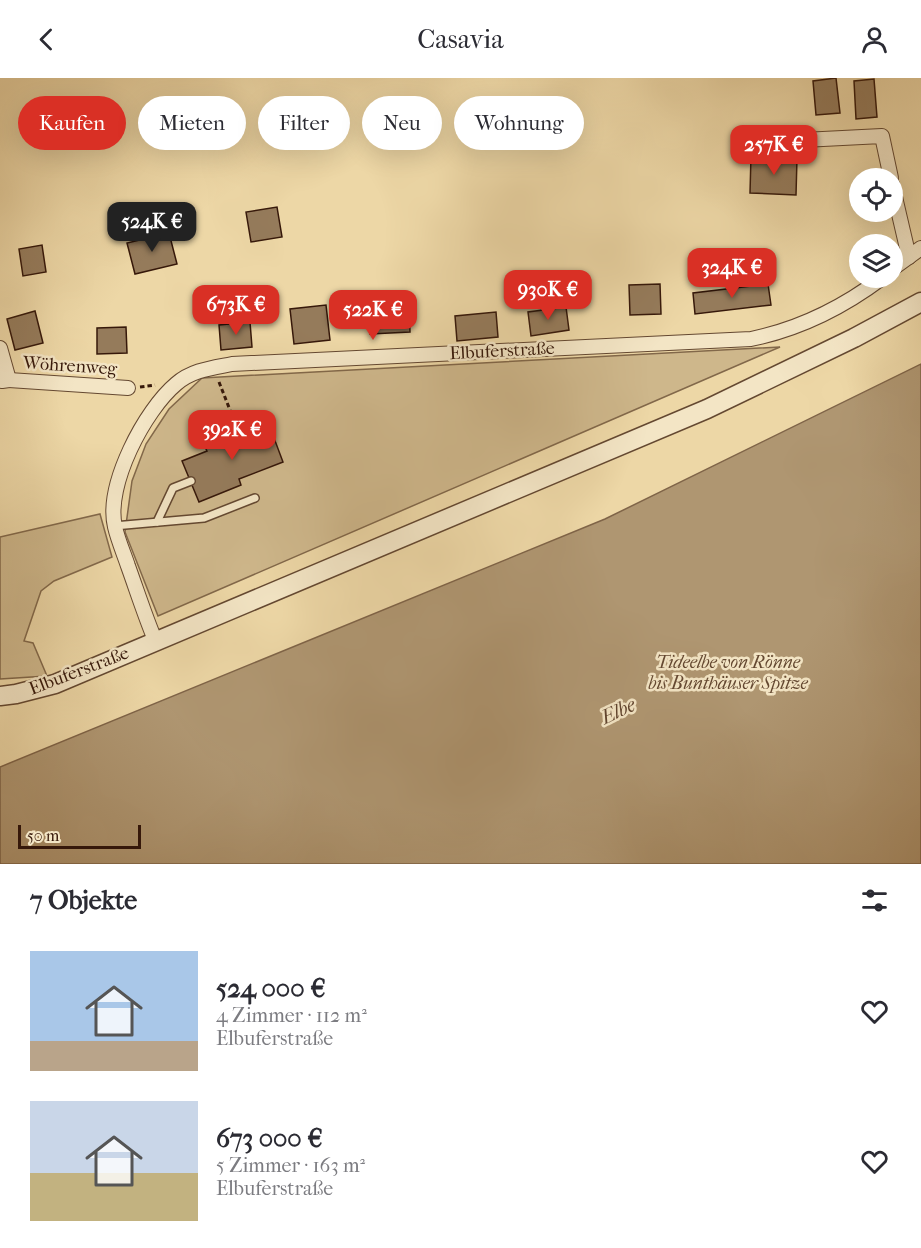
<!DOCTYPE html>
<html lang="de">
<meta charset="utf-8">
<style>
:root{--surface:#fff;--page:#f7f7f7;--text:#2b2b33;--muted:#7c7c81;--accent:#d93025}
body{margin:0;font-family:"IM FELL French Canon",serif;background:var(--page);color:var(--text);height:100vh;display:flex;flex-direction:column;font-size:22px;white-space:nowrap}
*{box-sizing:border-box;margin:0}
p{font-size:20px;color:var(--muted)}
.icon{flex:none;width:33px;height:33px;fill:none;stroke:currentColor;stroke-width:2;stroke-linecap:round;stroke-linejoin:round}
.map{position:relative;height:786px;overflow:hidden}
.sheet{display:flex;flex-direction:column;background:var(--surface);flex:1}
.sheet>*{flex:none}
.top-card{position:absolute;left:18px;top:18px;width:600px;height:54px;display:flex;gap:12px}
.tools{position:absolute;left:849px;top:90px;display:grid;gap:12px}
.tools a{display:grid;place-items:center;width:54px;height:54px;border-radius:50%;background:var(--surface);box-shadow:0 6px 24px #0002;font-size:30px}
.scale{position:absolute;left:18px;bottom:15px;width:123px;box-sizing:border-box;padding-left:6px;border:3px solid #36180a;border-top:0;font-size:16px;line-height:21px;white-space:nowrap;color:#36180a;-webkit-text-stroke:4px #f3e5c5;paint-order:stroke}
.price{position:absolute;translate:-50% -51px;padding:0 14px;border-radius:12px;background:var(--accent);color:#fff;font-size:20px;line-height:39px;filter:drop-shadow(0 2px 3px #0008)}
.price::after{content:'';position:absolute;left:50%;top:36px;width:18px;height:14px;margin-left:-9px;background:inherit;clip-path:polygon(0 0,100% 0,50% 100%)}
.price.selected{background:#222;color:#fff}
ul{padding:0;list-style:none}
li{display:flex;align-items:center;gap:18px;height:150px;padding:0 30px}
li span{display:grid;place-items:center;flex:none;width:168px;height:120px;border-radius:0px;color:#555}
li>.icon{margin-inline-start:auto}
span .icon{width:72px;height:72px;fill:#fffc;stroke-width:1}
li b{font-size:26px}
h2{display:flex;justify-content:space-between;align-items:center;height:72px;padding:0 30px;font-size:26px}
.pill{padding:0 21px;border-radius:27px;background:var(--surface);box-shadow:0 6px 24px #0002;font-size:21px;line-height:54px}
.pill.selected{background:var(--accent);color:#fff}
header{display:flex;justify-content:space-between;align-items:center;height:78px;padding:0 30px;background:var(--surface);font-size:27px;font-weight:600}
.map>svg:first-child{display:block}
</style>
<header><svg class="icon" aria-label="back" viewBox="0 0 24 24"><path d="M15 5l-7 7 7 7"/></svg>Casavia<svg class="icon" aria-label="person" viewBox="0 0 24 24"><circle cx="12" cy="8" r="4"/><path d="M4 21q1-7 8-7t8 7"/></svg></header>
<div class="map">
<svg width="921" height="786" viewBox="0 0 921 786">
<rect width="100%" height="100%" fill="#edd7a6"/>
<filter id="stains"><feTurbulence type="fractalNoise" baseFrequency=".00333" numOctaves="4"/><feColorMatrix values="0 0 0 0 .2 0 0 0 0 .09 0 0 0 0 .02 0 0 0 .5 -.17"/></filter>
<radialGradient id="worn" r=".72"><stop offset=".6" stop-color="#630" stop-opacity="0"/><stop offset="1" stop-color="#630" stop-opacity=".3"/></radialGradient>
<g fill="#ceb78b" stroke="#82684a" stroke-width="1.5">
<path d="M780 269 158 538 125 454 132 403 146 366 169 331 202 300Z"/>
<path d="M100 436 112 479 54 503 41 513 24 563 33 565 47 598 0 601V459Z"/>
</g>
<path fill="#af9671" stroke="#7f6448" stroke-width="1.5" d="M921 286V786H0V689L605 441Z"/>
<g fill="#957b5b" stroke="#36180a" stroke-width="1.5">
<path d="M836 0 840 35 816 37 813 3Z"/>
<path d="M874 1 877 39 856 41 854 3Z"/>
<path d="M751 78 797 80 796 117 750 115Z"/>
<path d="M277 129 282 159 251 164 246 134Z"/>
<path d="M169 155 177 186 135 196 127 165Z"/>
<path d="M42 167 46 194 23 198 19 171Z"/>
<path d="M660 206 661 236 630 237 629 207Z"/>
<path d="M768 206 771 227 695 236 693 215Z"/>
<path d="M409 226 410 254 370 256 368 228Z"/>
<path d="M326 227 330 262 294 266 290 231Z"/>
<path d="M566 229 569 252 531 258 528 234Z"/>
<path d="M35 233 43 265 15 272 7 241Z"/>
<path d="M496 234 498 259 457 263 455 238Z"/>
<path d="M250 244 252 269 221 272 219 247Z"/>
<path d="M126 249 127 275 97 276V250Z"/>
<path d="M268 344 283 384 239 401 241 407 199 424 182 383 207 373 205 369Z"/>
</g>
<g fill="none" stroke-linecap="round" stroke-linejoin="round">
<defs>
<g id="service">
<path d="M157 444 173 410 191 403"/>
<path d="M114 448 204 440 255 420"/>
</g>
<g id="minor">
<path d="M803 62 882 58 891 100"/>
<path d="M892 106 909 179"/>
<path d="M892 191 921 170"/>
<path d="M0 270 9 302 2 303"/>
<path d="M9 302 128 310"/>
<path d="M155 562C145 538 137 513 128 488 124 476 118 462 115 449 105 407 145 332 176 306 192 292 212 290 232 286L751 261C800 251 842 230 882 200"/>
</g>
<path id="tertiary" d="M0 618 16 616 55 606 707 331 854 260 921 224"/>
</defs>
<use href="#service" stroke="#644831" stroke-width="10"/>
<use href="#minor" stroke="#644831" stroke-width="16"/>
<use href="#tertiary" stroke="#644831" stroke-width="21"/>
<g stroke="#36180a" stroke-width="3" stroke-dasharray="4.5 3" stroke-linecap="butt">
<path d="M219 304 239 355"/>
<path d="M140 309 155 307"/>
</g>
<use href="#service" stroke="#f3e5c5" stroke-width="7"/>
<use href="#minor" stroke="#f3e5c5" stroke-width="14"/>
<use href="#tertiary" stroke="#f3e5c5" stroke-width="18"/>
</g>
<g text-anchor="middle" dominant-baseline="central" stroke-width="5" stroke-linejoin="round" paint-order="stroke">
<g font-size="18" fill="#36180a" stroke="#f3e5c5">
<text transform="translate(502 273) rotate(-3)">Elbuferstraße</text>
<text transform="translate(70 288) rotate(4)">Wöhrenweg</text>
<text transform="translate(79 593) rotate(-21)">Elbuferstraße</text>
</g>
<g font-size="18" font-style="italic" fill="#644831" stroke="#f3e5c5">
<text x="728" y="584">Tideelbe von Rönne<tspan x="728" dy="21">bis Bunthäuser Spitze</tspan></text>
</g>
<g font-size="20" font-style="italic" fill="#60442e" stroke="#f3e5c5">
<text transform="translate(618 633) rotate(-25)">Elbe</text>
</g>
</g>
<rect width="100%" height="100%" filter="url(#stains)"/>
<rect width="100%" height="100%" fill="url(#worn)"/>
</svg>
<div class="tools">
<a><svg class="icon" aria-label="locate" viewBox="0 0 24 24"><circle cx="12" cy="12" r="6"/><path d="M12 2v4M12 18v4M2 12h4M18 12h4"/></svg></a>
<a><svg class="icon" aria-label="layers" viewBox="0 0 24 24"><path d="M12 4l9 5-9 5-9-5zM3 14l9 5 9-5"/></svg></a>
</div>
<div class="scale">50 m</div>
<b class="price" style="left:774px;top:98px">257K €</b>
<b class="price selected" style="left:152px;top:175px">524K €</b>
<b class="price" style="left:732px;top:221px">324K €</b>
<b class="price" style="left:548px;top:243px">930K €</b>
<b class="price" style="left:236px;top:258px">673K €</b>
<b class="price" style="left:373px;top:263px">522K €</b>
<b class="price" style="left:232px;top:383px">392K €</b>
<div class="top-card">
<a class="pill selected">Kaufen</a>
<a class="pill">Mieten</a>
<a class="pill">Filter</a>
<a class="pill">Neu</a>
<a class="pill">Wohnung</a>
</div>
</div>
<section class="sheet">
<h2>7 Objekte<svg class="icon" aria-label="filters" viewBox="0 0 24 24"><path d="M4 7h16M4 17h16"/><circle cx="9" cy="7" r="2"/><circle cx="15" cy="17" r="2"/></svg></h2>
<ul>
<li><span style="background:linear-gradient(#a9c7e8 75%,#b9a48a 0)"><svg class="icon" aria-label="home" viewBox="0 0 24 24"><path d="M3 11l9-7 9 7M6 9v11h12V9"/></svg></span><div><b>524 000 €</b><p>4 Zimmer · 112 m²</p><p>Elbuferstraße</p></div><svg class="icon" aria-label="heart" viewBox="0 0 24 24"><path d="M12 20l-8-8c-3-5 5-10 8-4 3-6 11-1 8 4z"/></svg></li>
<li><span style="background:linear-gradient(#c9d6e8 60%,#c2b280 0)"><svg class="icon" aria-label="home" viewBox="0 0 24 24"><path d="M3 11l9-7 9 7M6 9v11h12V9"/></svg></span><div><b>673 000 €</b><p>5 Zimmer · 163 m²</p><p>Elbuferstraße</p></div><svg class="icon" aria-label="heart" viewBox="0 0 24 24"><path d="M12 20l-8-8c-3-5 5-10 8-4 3-6 11-1 8 4z"/></svg></li>
</ul>
</section>
